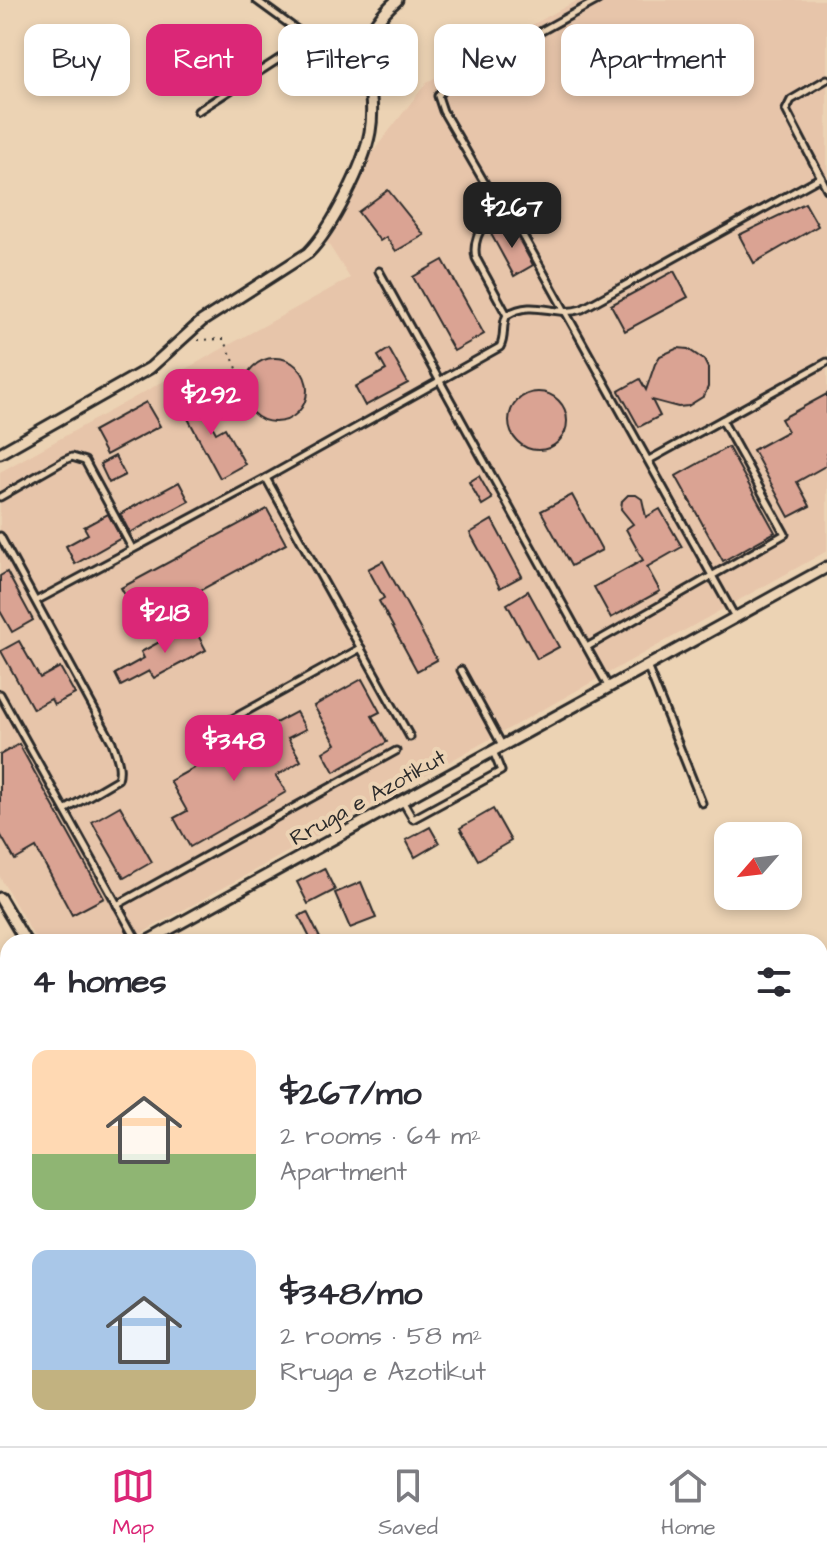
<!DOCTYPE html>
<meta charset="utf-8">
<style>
:root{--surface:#fff;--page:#f2f2f3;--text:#2b2b33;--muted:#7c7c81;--line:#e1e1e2;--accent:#db2777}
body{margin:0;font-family:"Architects Daughter",sans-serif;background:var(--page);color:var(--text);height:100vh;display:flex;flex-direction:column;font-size:30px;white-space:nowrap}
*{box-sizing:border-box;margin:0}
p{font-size:26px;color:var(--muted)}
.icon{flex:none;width:44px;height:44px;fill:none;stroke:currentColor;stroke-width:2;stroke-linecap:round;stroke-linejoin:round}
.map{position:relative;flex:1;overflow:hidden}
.side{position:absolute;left:0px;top:934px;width:828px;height:512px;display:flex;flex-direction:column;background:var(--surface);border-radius:24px 24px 0 0;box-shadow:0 4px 12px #0003}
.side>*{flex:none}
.guide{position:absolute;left:24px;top:24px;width:780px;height:72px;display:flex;gap:16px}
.needle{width:52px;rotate:242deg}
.tools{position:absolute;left:714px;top:822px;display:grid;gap:16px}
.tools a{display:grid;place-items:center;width:88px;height:88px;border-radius:16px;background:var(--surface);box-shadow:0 4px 12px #0003;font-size:40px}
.price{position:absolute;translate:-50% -68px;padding:0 18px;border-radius:16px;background:var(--accent);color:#fff;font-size:26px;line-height:52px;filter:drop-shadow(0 2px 4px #0008)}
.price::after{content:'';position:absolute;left:50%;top:48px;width:24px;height:18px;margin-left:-12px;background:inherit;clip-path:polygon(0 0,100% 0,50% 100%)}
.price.active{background:#222;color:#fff}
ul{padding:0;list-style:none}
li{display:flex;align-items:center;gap:24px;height:200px;padding:0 32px}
li span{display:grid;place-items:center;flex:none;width:224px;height:160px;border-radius:16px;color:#555}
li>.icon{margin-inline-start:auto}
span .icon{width:96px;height:96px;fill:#fffc;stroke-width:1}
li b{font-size:34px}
h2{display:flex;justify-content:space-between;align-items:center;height:96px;padding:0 32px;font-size:34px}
.chip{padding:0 28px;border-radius:16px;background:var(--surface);box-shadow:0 4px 12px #0003;font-size:28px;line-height:72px}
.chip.active{background:var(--accent);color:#fff}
.tabs{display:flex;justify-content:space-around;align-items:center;height:112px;border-top:2px solid var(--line);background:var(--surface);font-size:22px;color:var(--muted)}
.tabs a{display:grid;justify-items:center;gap:4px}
.tabs .active{color:var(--accent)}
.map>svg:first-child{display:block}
</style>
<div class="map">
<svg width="827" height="1446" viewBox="0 0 827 1446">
<rect width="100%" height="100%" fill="#ecd3b4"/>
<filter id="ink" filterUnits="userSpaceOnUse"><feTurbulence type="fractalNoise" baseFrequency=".0125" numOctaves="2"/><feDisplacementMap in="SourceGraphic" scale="16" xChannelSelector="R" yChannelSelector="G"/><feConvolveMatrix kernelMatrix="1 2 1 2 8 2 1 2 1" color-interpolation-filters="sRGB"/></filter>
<g filter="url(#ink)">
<path fill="#e7c5aa" d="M578 0H827V551L126 942H37L0 877V472L350 278 327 242 365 162 427 82Z"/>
<g fill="#daa393" stroke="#2b2b2b" stroke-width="2">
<path d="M388 190 424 235 396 251 386 237 380 241 358 212Z"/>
<path d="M805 203 818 226 754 263 739 235Z"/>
<path d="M510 223 533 265 514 276 491 234Z"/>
<path d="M443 260 484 334 454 351 413 277Z"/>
<path d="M674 271 688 297 625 331 611 305Z"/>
<path d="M678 348 688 349 704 360 708 368V387L704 396 688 406 678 407 652 400 660 416 639 427 619 391 640 379 646 390 655 364 660 356Z"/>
<path d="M389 349 408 383 365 406 355 387 386 370 378 356Z"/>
<circle cx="275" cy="390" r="32"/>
<path d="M192 389 216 433 225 428 245 464 220 478 177 398Z"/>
<circle cx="538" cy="421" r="29"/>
<path d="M827 394V465L797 482 810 506 789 517 753 450 788 431 781 419Z"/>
<path d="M146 402 160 426 106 455 93 431Z"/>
<path d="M728 447 775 532 723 561 676 476Z"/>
<path d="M115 456 125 475 109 483 100 464Z"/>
<path d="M479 476 492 499 482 505 469 482Z"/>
<path d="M179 482 189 501 130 533 120 514Z"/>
<path d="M572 495 602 550 571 566 541 511Z"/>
<path d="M628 495H636L642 499 646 517 660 509 682 547 647 567 660 591 611 618 594 587 643 560 626 529 633 524 621 509 622 501Z"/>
<path d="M267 509 286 544 140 623 121 588Z"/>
<path d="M108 514 121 538 75 564 66 546 88 534 84 527Z"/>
<path d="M492 520 522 576 500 588 470 533Z"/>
<path d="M383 561 437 660 417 671 379 601 384 598 368 569Z"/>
<path d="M7 572 33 620 12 632 0 611V576Z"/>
<path d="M528 591 559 647 537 659 507 604Z"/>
<path d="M192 624 206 650 154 678 149 671 121 686 115 674 144 658 141 652Z"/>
<path d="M19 641 40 678 60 667 75 694 54 705 51 699 33 709 1 651Z"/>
<path d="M362 679 380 712 372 716 387 742 334 772 323 752 336 744 314 706Z"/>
<path d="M296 712 306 729 288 738 301 761 276 776 286 792 190 847 174 818 187 811 170 781 250 737 263 762 280 753 266 728Z"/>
<path d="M19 744 104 898 72 915 36 848 15 860 0 834V755Z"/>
<path d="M120 806 152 862 124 878 92 822Z"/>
<path d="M493 809 511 841 478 860 460 828Z"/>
<path d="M430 827 439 843 415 857 406 840Z"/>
<path d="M324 868 335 890 308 904 297 882Z"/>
<path d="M361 882 376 918 350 928 335 893Z"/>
<path d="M307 912 322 942H312L299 916Z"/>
</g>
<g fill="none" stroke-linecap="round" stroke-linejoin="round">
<defs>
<g id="service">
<path d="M256 0 304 35 365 45"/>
<path d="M827 79 791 100 786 110 827 189"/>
<path d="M198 111 313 37"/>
<path d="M494 199 499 200 511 214 735 617"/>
<path d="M379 271 608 686"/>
<path d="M507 315C535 298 554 318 582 309L821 177"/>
<path d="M649 460 827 362"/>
<path d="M266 478 410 737"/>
<path d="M0 497 65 460 72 457 85 461 132 548"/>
<path d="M0 536 112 742C116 755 122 766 118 779L65 810"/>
<path d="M36 601 266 478 500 347C506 337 501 325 507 315L476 258C471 237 486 223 495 204L494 199 443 111 438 96 447 83 598 0"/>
<path d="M587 647 785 534 722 420"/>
<path d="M647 666 702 803"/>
<path d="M461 670 502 745"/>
<path d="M0 694 138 942"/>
<path d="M205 734 361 648"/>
<path d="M403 802 413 819 501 771 493 751"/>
<path d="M117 905 396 751"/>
</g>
<g id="minor">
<path d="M0 453 150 368 202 321 308 253C332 229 364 165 370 132 380 73 340 50 397 0"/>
<path d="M0 898 26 942"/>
<path d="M146 942 827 567"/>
<path d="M0 1023 8 1019"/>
</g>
<path id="tertiary" d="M367 1446 369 1438"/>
<g id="primary">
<path d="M0 1212H8"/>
<path d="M820 1252 827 1253"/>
</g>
</defs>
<use href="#service" stroke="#2b2b2b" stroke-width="11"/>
<use href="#minor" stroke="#2b2b2b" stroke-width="15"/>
<use href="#tertiary" stroke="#2b2b2b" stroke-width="18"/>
<use href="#primary" stroke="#2b2b2b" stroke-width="20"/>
<path stroke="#2b2b2b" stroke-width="2" stroke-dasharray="2 6" stroke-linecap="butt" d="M198 340 224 339 239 373"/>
<use href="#service" stroke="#ecd3b4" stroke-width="5"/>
<use href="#minor" stroke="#ecd3b4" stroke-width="9"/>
<use href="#tertiary" stroke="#ecd3b4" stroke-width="12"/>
<use href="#primary" stroke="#ecd3b4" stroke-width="14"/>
<g stroke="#2b2b2b" stroke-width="3" stroke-dasharray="12 6" stroke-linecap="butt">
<path d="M820 1405 827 1400"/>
<path d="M738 1446 757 1438"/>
</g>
</g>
</g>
<g text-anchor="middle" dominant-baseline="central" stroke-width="8" stroke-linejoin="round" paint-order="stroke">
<g font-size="22" fill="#2b2b2b" stroke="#ecd3b4">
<text transform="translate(368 798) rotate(-29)">Rruga e Azotikut</text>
</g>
</g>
</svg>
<div class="tools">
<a><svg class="needle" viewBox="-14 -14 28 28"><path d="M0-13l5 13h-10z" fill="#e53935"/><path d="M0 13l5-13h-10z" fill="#7c7c81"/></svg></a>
</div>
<b class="price active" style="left:512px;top:250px">$267</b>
<b class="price" style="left:211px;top:437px">$292</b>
<b class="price" style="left:165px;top:655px">$218</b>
<b class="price" style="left:234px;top:783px">$348</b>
<div class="guide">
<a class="chip">Buy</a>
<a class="chip active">Rent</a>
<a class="chip">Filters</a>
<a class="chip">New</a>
<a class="chip">Apartment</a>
</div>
<section class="side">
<h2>4 homes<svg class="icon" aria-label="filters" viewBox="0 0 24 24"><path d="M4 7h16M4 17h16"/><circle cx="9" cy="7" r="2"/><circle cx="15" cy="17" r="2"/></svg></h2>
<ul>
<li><span style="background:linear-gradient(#ffd9b3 65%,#8fb573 0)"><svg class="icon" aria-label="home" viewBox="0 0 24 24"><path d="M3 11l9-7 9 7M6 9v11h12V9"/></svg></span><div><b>$267/mo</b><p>2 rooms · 64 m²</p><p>Apartment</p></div></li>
<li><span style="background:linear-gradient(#a9c7e8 75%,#c2b280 0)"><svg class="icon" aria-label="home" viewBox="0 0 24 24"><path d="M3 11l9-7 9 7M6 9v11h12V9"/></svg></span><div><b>$348/mo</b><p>2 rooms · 58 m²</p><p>Rruga e Azotikut</p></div></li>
</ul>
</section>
</div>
<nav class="tabs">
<a class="active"><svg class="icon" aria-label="map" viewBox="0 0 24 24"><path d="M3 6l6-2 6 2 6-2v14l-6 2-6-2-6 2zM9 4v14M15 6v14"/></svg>Map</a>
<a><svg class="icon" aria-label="saved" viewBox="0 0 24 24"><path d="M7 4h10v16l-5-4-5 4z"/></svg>Saved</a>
<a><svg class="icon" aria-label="home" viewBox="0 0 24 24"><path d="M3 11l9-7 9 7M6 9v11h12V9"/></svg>Home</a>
</nav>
